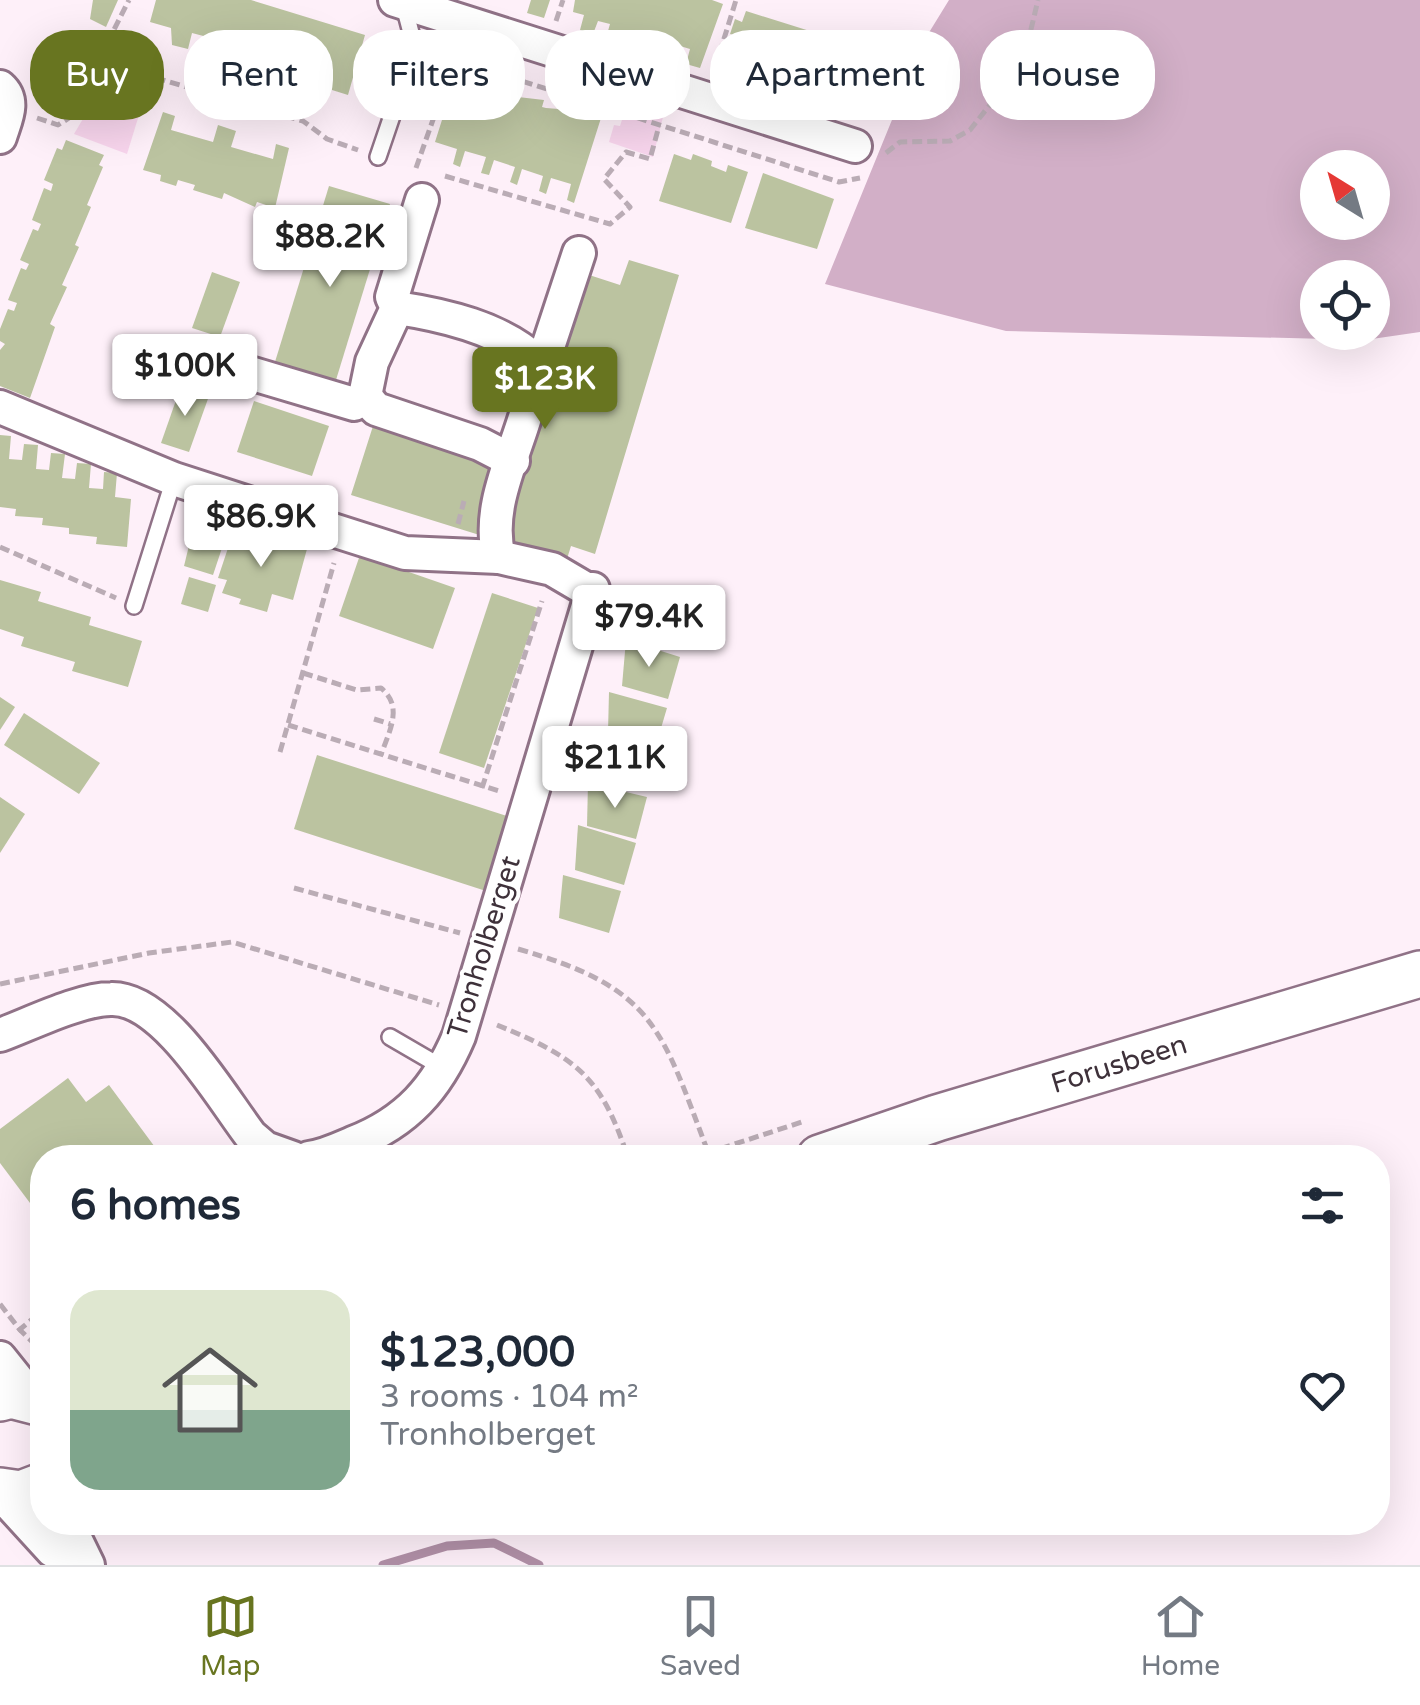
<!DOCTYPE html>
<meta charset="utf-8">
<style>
:root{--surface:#fff;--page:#f6f6f7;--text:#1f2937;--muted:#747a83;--line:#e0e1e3;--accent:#687520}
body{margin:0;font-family:"Varela Round",sans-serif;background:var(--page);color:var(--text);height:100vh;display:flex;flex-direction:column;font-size:38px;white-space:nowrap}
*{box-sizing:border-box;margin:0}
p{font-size:32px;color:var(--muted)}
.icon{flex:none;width:55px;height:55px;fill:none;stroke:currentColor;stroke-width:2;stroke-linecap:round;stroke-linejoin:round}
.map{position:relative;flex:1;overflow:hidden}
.drawer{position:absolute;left:30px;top:1145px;width:1360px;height:390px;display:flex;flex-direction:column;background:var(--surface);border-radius:40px;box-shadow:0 10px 40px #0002}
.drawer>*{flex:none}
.guide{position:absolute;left:30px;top:30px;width:1360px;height:90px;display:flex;gap:20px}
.needle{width:65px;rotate:323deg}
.tools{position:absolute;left:1300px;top:150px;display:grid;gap:20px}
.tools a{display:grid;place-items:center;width:90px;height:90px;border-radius:50%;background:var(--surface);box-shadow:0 10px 40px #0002;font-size:50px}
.price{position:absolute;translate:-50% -85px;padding:0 22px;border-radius:10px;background:#fff;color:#222;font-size:32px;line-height:65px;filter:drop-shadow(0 2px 5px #0008)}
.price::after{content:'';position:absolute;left:50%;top:60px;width:30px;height:22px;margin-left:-15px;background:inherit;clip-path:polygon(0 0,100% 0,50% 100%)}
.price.on{background:var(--accent);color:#fff}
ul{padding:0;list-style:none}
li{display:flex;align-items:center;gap:30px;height:250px;padding:0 40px}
li span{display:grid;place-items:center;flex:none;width:280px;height:200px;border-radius:30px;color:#555}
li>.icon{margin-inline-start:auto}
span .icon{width:120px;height:120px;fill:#fffc;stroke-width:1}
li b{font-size:42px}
h2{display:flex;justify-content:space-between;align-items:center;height:120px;padding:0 40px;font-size:42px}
.chip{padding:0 35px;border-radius:40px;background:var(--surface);box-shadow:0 10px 40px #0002;font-size:35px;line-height:90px}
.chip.on{background:var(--accent);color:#fff}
.menu{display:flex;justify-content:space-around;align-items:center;height:140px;border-top:2px solid var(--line);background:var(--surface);font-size:28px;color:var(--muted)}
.menu a{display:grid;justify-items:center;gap:5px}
.menu .on{color:var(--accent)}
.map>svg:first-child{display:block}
</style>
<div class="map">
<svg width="1420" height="1565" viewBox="0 0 1420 1565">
<rect width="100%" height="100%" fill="#fef0f9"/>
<g fill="#f8d5ed">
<path d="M106 80 146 92 127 154 74 134Z"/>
<path d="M631 92 658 99 665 109 653 157 609 142 614 125 620 126Z"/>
</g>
<path fill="#d2afc7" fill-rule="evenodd" d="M949 0H1420V332L1365 340 1006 331 825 284 925 39ZM1318 168H1372V222H1318ZM1318 278H1372V332H1318Z"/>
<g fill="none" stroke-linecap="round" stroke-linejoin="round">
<path stroke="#b190a7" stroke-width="9" d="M383 1565 447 1546 494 1543 539 1565"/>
</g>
<g fill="#bbc3a0">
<path d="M93 0H118L106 27 90 19Z"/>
<path d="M156 0H251L365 35 348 95 332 90 330 72 313 68 309 84 292 79 291 61 273 56 268 72 252 68 250 50 232 45 228 60 212 56 211 38 192 33 188 49 172 45 171 28 150 22Z"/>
<path d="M531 0H550L544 18 527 13Z"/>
<path d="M575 0H712L723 4 700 68 686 64 690 49 680 46 674 60 659 55 664 41 650 38 646 51 632 47 637 32 625 30 621 43 606 38 610 24 598 21 593 34 580 30 584 15 573 12Z"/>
<path d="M746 11 883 54 860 118 846 113 850 100 837 96 832 109 818 105 823 92 810 87 806 101 792 97 796 83 783 79 779 93 766 89 770 75 757 71 752 85 739 80 743 67 730 63 738 36 730 34 735 19 742 22Z"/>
<path d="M422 56 445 64 434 97 412 90Z"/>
<path d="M464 79 486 82 484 89 489 90 514 91 512 98 517 100 518 97 544 100 542 107 546 108 572 110 570 115 579 118 589 119 590 115 601 118 574 203 567 200 571 184 551 178 546 194 539 191 543 176 522 169 517 185 510 182 515 167 494 160 489 175 481 173 486 157 465 151 460 167 453 164 457 149 435 142 454 82 462 85Z"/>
<path d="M163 112 175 116 171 130 213 142 218 125 236 131 231 147 273 159 276 144 289 148 275 208 257 202 255 207 224 193 222 199 193 190 195 185 178 180 176 186 160 181 161 175 143 170Z"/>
<path d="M66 140 104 155 99 165 103 167 87 205 91 207 75 245 79 247 62 285 67 287 50 324 55 327 30 398 0 386V350L5 344 0 341V329L8 309 14 311 17 303 8 300 21 268 26 270 29 264 20 260 33 229 38 231 41 224 32 220 44 188 51 191 53 184 44 180 57 148 62 150Z"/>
<path d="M674 154 691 160 693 154 712 161 711 166 726 172 728 165 748 172 731 223 659 201Z"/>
<path d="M763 173 834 199 817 249 745 228Z"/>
<path d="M329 186 390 204 332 393 271 375Z"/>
<path d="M629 260 679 275 595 554 571 546 566 562 351 495 373 426 518 471 580 272 620 285Z"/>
<path d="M212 272 240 282 220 337 192 328Z"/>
<path d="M181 386 209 396 189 452 161 443Z"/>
<path d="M254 401 329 426 312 476 237 452Z"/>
<path d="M0 435 11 436 9 459 22 460 24 444 38 445 36 469 49 470 51 453 65 454 62 478 75 479 77 463 91 464 89 488 103 489 104 472 117 473 115 497 131 499 127 547 96 544 97 537 69 534V528L42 525 43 518 15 516 16 509 0 507Z"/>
<path d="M196 517 229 527 213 575 184 566Z"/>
<path d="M234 530 262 538 260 546 268 548 280 541 307 549 293 600 272 594 267 612 239 604 241 599 222 593 227 580 218 578Z"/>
<path d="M360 555 455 588 433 649 339 616Z"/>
<path d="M189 577 216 585 208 612 181 604Z"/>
<path d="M0 580 41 592 38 601 91 617 89 625 142 641 128 687 72 671 75 662 21 646 24 637 0 629Z"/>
<path d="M492 593 538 608 484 768 439 753Z"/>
<path d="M626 640 680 657 668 699 622 686Z"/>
<path d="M609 692 667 708 656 745 608 732Z"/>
<path d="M0 697 15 707 0 730Z"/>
<path d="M24 713 100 763 79 794 4 745Z"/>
<path d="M600 734 658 749 647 791 598 778Z"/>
<path d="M317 755 510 817 486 891 294 829Z"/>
<path d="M588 783 647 797 636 839 587 826Z"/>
<path d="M0 797 25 814 0 853Z"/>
<path d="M578 825 636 843 624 885 575 870Z"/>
<path d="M563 875 621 891 609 933 559 918Z"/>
<path d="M68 1078 86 1102 109 1085 163 1158H42V1219L0 1163V1129Z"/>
</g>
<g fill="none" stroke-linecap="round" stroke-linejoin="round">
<defs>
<g id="lane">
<path d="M378 157 415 48 404 6"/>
<path d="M134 606 174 479"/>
<path d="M390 1037 445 1069"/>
</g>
<g id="street">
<path d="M395 0 855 146"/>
<path d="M0 87C16 101 5 120 0 137"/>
<path d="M397 308C444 315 501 328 536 361"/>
<path d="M243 371 354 404 365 396 372 362 397 308 392 297 422 200"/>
<path d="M365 396 376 409 480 444 513 461"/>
<path d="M0 407 174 479 273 511"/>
<path d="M317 525 405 553 499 557"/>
<path d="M0 1035C30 1024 80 999 111 999 164 997 221 1097 251 1136L265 1148 293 1158"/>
<path d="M309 1158C325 1156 339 1149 353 1143 407 1122 437 1088 459 1036L593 589H586L552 569 499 557C482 494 534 428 536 361L547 350 579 253"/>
<path d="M0 1358 32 1398"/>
<path d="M0 1493 52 1550 75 1565"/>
<path d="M67 1522 88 1565"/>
</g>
<g id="secondary">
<path d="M820 1158 937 1118 1420 974"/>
<path d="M0 1398 11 1395 42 1403"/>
<path d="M0 1491 21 1494 42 1486"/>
</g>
</defs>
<use href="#lane" stroke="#907287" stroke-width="20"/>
<use href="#street" stroke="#907287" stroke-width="38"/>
<use href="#secondary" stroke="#907287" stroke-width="50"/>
<g stroke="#baacb5" stroke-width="5" stroke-dasharray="10 5" stroke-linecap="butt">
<path d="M556 21 563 0"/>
<path d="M437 54 839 182 860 178"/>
<path d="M98 61 303 121 327 139 358 150"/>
<path d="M715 68 736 0"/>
<path d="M37 118 58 125 69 118 129 0"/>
<path d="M886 153 900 142 950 141 970 130 1023 63 1038 0"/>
<path d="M416 168 454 60"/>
<path d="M445 176 610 224 630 207 604 179 626 152 650 159 659 126"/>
<path d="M458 524 464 501"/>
<path d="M0 547 116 598"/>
<path d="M303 673 357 690 381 688C404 707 389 731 381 755"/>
<path d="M374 719 390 724"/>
<path d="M288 725 499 791"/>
<path d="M280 752 334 563"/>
<path d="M482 788 542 601"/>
<path d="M294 888 460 933"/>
<path d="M518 949C655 988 661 1028 708 1152"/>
<path d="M0 984 149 953 232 942 439 1005"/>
<path d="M497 1025C575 1057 601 1075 628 1158"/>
<path d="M692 1158 805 1121"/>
<path d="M0 1304 20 1330 42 1351"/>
<path d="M18 1331 42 1311"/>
</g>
<use href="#lane" stroke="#fff" stroke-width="15"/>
<use href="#street" stroke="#fff" stroke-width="32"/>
<use href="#secondary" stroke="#fff" stroke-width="45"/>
</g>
<g text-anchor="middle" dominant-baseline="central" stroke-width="8" stroke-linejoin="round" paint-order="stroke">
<g font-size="28" fill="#3e313a" stroke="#fff">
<text transform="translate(484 947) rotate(-73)">Tronholberget</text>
<text transform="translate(1119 1064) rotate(-17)">Forusbeen</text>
</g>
</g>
</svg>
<div class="tools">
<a><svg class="needle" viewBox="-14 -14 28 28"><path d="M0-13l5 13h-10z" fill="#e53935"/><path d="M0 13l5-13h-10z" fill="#747a83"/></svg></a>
<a><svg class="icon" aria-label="locate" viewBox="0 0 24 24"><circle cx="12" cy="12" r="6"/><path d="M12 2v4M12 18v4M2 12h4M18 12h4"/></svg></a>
</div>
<b class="price" style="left:330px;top:290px">$88.2K</b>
<b class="price" style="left:185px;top:419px">$100K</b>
<b class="price on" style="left:545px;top:432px">$123K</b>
<b class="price" style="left:261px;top:570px">$86.9K</b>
<b class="price" style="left:649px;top:670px">$79.4K</b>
<b class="price" style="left:615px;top:811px">$211K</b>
<div class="guide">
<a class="chip on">Buy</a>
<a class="chip">Rent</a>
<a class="chip">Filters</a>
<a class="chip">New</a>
<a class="chip">Apartment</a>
<a class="chip">House</a>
</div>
<section class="drawer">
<h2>6 homes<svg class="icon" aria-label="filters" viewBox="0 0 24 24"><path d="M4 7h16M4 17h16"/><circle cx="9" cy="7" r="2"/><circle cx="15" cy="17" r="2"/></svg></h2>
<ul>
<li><span style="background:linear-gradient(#dfe7d0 60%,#7fa58c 0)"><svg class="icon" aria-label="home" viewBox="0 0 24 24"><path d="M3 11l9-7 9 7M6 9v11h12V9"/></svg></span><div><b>$123,000</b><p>3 rooms · 104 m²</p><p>Tronholberget</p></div><svg class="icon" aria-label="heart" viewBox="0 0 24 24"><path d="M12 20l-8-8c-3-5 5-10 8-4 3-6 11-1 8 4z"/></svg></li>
</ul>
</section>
</div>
<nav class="menu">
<a class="on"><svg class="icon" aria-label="map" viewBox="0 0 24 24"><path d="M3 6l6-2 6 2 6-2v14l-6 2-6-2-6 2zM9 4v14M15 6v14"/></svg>Map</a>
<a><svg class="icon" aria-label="saved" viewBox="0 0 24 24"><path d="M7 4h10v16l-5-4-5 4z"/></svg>Saved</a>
<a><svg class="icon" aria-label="home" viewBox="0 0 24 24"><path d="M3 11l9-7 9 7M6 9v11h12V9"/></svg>Home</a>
</nav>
